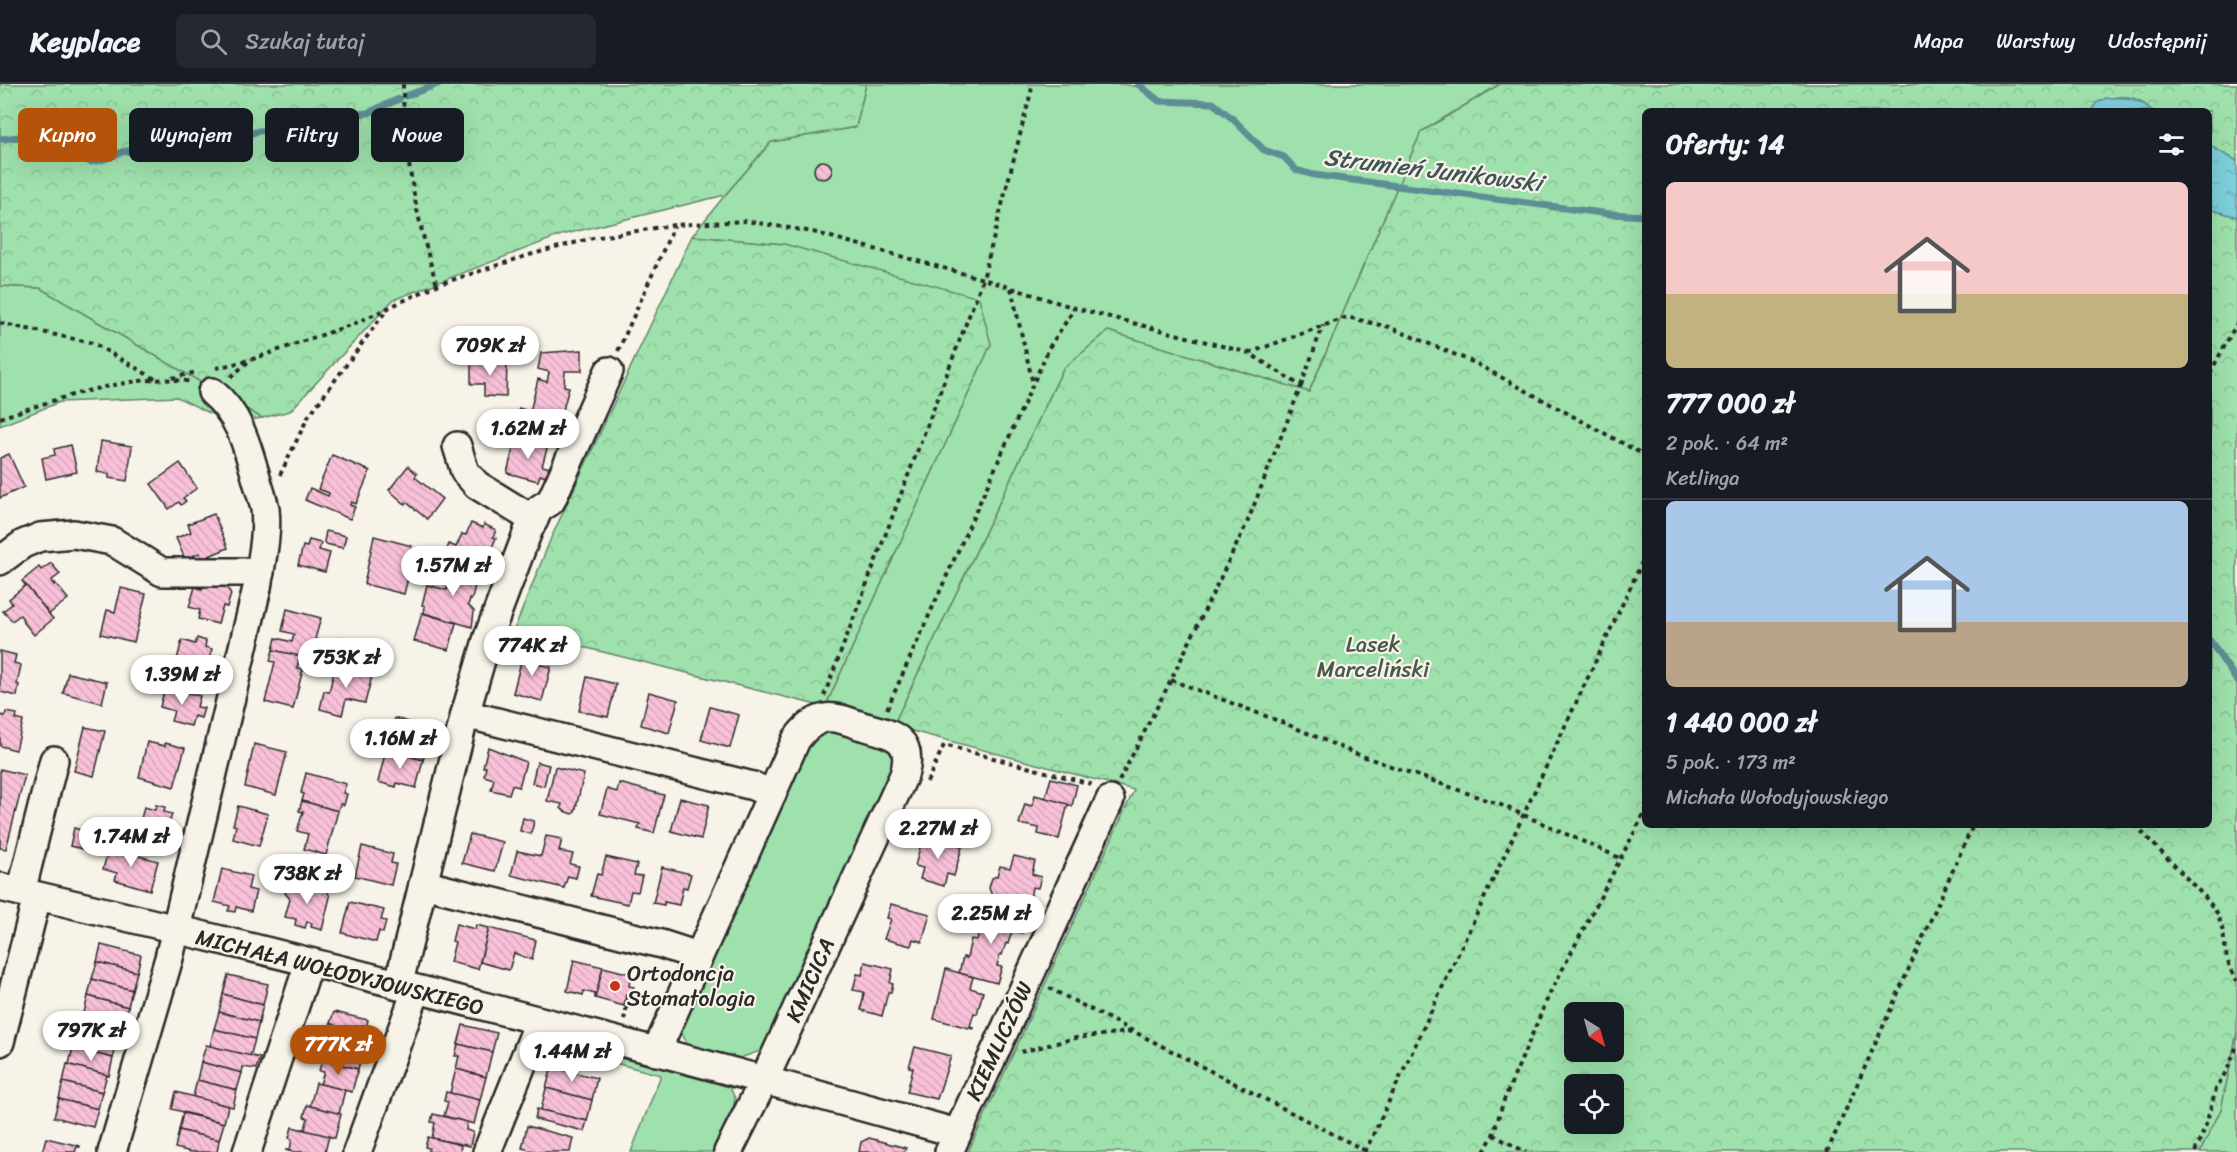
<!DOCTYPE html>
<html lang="pl">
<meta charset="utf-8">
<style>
:root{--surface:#171b24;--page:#242831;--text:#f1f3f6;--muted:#9ea1a6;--line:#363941;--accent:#b45309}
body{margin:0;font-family:Sriracha,sans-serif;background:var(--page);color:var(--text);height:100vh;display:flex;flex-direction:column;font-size:22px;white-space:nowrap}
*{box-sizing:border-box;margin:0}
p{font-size:20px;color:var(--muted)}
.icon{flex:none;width:33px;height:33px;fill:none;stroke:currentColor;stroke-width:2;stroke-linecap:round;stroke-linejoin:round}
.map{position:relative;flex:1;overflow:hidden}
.sheet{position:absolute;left:1642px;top:24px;width:570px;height:720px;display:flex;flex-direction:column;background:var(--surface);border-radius:9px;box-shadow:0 6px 24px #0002}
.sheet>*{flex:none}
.banner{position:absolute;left:18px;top:24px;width:570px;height:54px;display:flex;gap:12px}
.needle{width:39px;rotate:143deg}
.controls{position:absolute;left:1564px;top:918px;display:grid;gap:12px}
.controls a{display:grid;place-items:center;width:60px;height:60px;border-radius:9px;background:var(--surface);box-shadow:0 6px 24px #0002;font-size:30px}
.price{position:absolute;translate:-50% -51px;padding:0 14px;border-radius:21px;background:#fff;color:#222;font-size:20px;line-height:39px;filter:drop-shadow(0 2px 3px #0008)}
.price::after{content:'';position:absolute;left:50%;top:36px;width:18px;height:14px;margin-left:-9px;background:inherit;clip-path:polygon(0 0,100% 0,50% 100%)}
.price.on{background:var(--accent);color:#fff}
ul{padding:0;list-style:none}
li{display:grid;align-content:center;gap:12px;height:318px;padding:0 24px}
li+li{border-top:2px solid var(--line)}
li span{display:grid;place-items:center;height:186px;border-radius:9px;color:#555}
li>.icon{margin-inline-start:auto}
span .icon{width:108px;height:108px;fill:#fffc;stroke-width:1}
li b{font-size:26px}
h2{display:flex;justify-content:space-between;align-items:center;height:72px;padding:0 24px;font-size:26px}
.tag{padding:0 21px;border-radius:9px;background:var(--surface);box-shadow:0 6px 24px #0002;font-size:21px;line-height:54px}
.tag.on{background:var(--accent);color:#fff}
header{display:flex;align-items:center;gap:36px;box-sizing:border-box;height:84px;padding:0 30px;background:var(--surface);border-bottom:2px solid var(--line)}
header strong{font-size:28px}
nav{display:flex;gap:33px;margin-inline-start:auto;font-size:21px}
.search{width:420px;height:54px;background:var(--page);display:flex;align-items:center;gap:15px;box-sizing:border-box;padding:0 21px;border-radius:9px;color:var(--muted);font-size:22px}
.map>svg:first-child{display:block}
</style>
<header>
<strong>Keyplace</strong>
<div class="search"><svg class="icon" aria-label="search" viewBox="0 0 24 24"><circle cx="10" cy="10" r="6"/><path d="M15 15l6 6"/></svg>Szukaj tutaj</div>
<nav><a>Mapa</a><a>Warstwy</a><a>Udostępnij</a></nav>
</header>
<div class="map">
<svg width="2237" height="1068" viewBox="0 0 2237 1068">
<defs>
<pattern id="forest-crowns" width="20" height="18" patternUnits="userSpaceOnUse" patternTransform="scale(1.5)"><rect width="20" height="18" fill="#9ee1ac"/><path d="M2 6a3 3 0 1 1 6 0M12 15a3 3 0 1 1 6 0" fill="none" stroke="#88c194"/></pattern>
<pattern id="water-ripples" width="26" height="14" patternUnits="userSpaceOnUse" patternTransform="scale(1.5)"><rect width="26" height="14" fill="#7ecedb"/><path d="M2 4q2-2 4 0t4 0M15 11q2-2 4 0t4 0" fill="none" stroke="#6db1bc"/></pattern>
<pattern id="building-back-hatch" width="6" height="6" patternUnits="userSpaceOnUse" patternTransform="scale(1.5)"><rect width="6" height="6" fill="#f9c1d9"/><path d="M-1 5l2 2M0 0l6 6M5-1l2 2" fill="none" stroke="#d6a6ba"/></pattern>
</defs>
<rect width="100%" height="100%" fill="#f7f3e8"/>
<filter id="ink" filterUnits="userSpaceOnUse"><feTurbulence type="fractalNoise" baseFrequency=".0167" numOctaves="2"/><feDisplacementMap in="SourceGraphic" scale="12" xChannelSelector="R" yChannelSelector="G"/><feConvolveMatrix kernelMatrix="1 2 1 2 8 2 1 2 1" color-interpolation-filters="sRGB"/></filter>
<g filter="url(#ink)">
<g fill="#9ee1ac" stroke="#64866c" stroke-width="1.5">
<path d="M866 0H1123L1138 3 1142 0H1500L1421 48 1309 308 1108 247 1063 285 893 642 825 623 991 260 784 160 692 152 725 111 771 58 856 43Z"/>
<path d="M0 202 40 204 262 334 230 339 177 313 60 318 0 342Z"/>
<path d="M821 643 886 654 895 683 765 970 760 967 740 974 687 960 681 947 685 937 679 934 801 664Z"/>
<path d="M2237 948V1068H2200L2221 1025Z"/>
<path d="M586 965 729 1002 735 1014 733 1025 739 1027 718 1068H631L661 991 584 971Z"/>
</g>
<g fill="url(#forest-crowns)" stroke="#64866c" stroke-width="1.5" fill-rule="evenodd">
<path d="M0 0H866L856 43 771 58 725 111 561 151 393 216 290 327 262 334 40 204 0 202Z"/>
<path d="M1500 0H2237V77L2210 62V27C2200 27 2159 29 2153 27 2149 25 2145 20 2142 18 2127 9 2100 12 2092 27H1646V741H2210V125L2237 133V948L2221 1025 2200 1068H968L1134 706 893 642 1063 285 1108 247 1309 308 1421 48ZM1575 928H1614V968H1575ZM1575 1000H1614V1040H1575Z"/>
<path d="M692 152 784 160 979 214 991 260 825 623 514 546 551 454Z"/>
</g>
<g fill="url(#water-ripples)" stroke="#5d8d95" stroke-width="1.5">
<path d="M2106 14C2127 13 2136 13 2153 27H2092L2096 19Z"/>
<path d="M2210 62 2237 77V133L2210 125Z"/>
</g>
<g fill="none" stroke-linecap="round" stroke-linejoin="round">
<g stroke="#5d8d95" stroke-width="7">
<path d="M1138 0 1159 17 1213 19 1233 35 1264 66 1284 73 1296 86 1314 91 1610 130 1646 132"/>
<path d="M406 12 438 0"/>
<path d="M0 55 30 52 54 55 76 65 85 75 90 78 102 76 122 68 158 62 178 55H231L259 47 282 45 323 33 368 29 399 15"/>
<path d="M2210 557 2237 597"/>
</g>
</g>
<g fill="url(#building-back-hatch)" stroke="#2b2b2b" stroke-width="1.5">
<circle cx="823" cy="86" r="9"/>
<path d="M582 266V287H565L564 302 569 303 557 349 515 339 519 324 530 328 538 295 547 298 549 288 538 285 541 269Z"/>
<path d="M471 277 507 278 506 313 484 312V300H471Z"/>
<path d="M516 353 548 361 542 382 551 384 549 390 545 393 540 391 538 397 507 389Z"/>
<path d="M101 357 132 362 127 397 109 394V390L97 388Z"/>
<path d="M71 361 77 388 46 395 42 374 55 371 54 365Z"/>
<path d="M9 370 24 403 0 414V374Z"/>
<path d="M332 371 370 387 356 420 351 418 350 421 355 423 350 435 305 416 310 404 328 412 329 409 318 405Z"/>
<path d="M180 379 197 404 183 414 186 417 181 421 179 418 169 425 151 400Z"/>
<path d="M408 382 417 390 415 393 442 415 427 435 406 418 405 420 389 406Z"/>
<path d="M214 430 228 464 202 475 200 469 185 475 176 454 191 448 188 440Z"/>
<path d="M471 439 483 444 484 440 496 446 493 453 496 454 486 478 474 473 469 484 444 473 449 460 456 463 462 450 466 451Z"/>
<path d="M326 447 346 452 343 464 326 460 324 458Z"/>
<path d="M374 452 412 462 409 473 413 474 404 510 364 500Z"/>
<path d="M309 456 321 459 319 466 330 469 325 488 298 481 303 462 307 463Z"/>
<path d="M454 478 478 488 472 515H470L468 521 474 527 472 543 424 529 425 522 422 521 427 501 447 506Z"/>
<path d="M51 479 60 490 51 497 54 501 55 499 68 515 49 530 22 497 39 483 41 486Z"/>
<path d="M204 497 227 503 231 510 227 523 223 522 218 540 198 535 200 526 189 523 195 503 202 505Z"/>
<path d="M26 501 53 535 34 551 22 536 23 535 20 531 12 537 3 527 12 520 9 515Z"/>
<path d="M121 504 146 510 134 558 101 550 107 526 115 528Z"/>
<path d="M287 525 321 534 315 555 323 557 318 577 273 566 276 554 292 558 294 550 282 547Z"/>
<path d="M422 529 456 539 449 566 414 557Z"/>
<path d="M339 553 379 563 372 589 374 591 332 581 336 580 342 555H339Z"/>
<path d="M197 554 206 557 205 563 212 565 204 594 185 589 188 579 177 576 182 556 195 560Z"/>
<path d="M273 566 300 572 297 584 303 585 293 625 265 618 275 578 270 577Z"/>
<path d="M524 566 540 570 537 580 551 583 542 617 513 609Z"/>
<path d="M0 567 16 571 14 579 21 581 17 600 19 601 17 612 0 608Z"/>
<path d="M332 581 374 591 372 592 365 619 346 615 342 631 320 625 324 607 329 608 335 583Z"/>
<path d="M68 589 107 598 102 619 63 609Z"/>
<path d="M587 593 616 600 608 633 579 627Z"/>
<path d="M165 603 200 612 197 623 204 624 201 634 194 632 191 642 171 637 174 627 160 623Z"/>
<path d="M649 608 678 616 669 649 641 641Z"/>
<path d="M710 623 739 631 730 664 701 656Z"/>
<path d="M6 628 17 630 16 635 23 637 16 666 0 662V631L5 632Z"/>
<path d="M395 634 412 639 411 642 431 647 423 676 386 666Z"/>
<path d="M85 643 105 647 94 692 74 687Z"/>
<path d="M147 658 165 662V659L185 664 174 703 139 693Z"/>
<path d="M254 660 287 668 276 711 245 703Z"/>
<path d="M488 663 526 678 519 703 512 701 509 710 491 706 494 695 484 692 486 683H483Z"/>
<path d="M386 666 423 676 416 704 397 699 396 703 378 698Z"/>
<path d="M537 678 549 681 544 702 532 699Z"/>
<path d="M555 683 584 690 575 728 572 730 564 727 561 724 562 720 547 717Z"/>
<path d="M0 685 25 691 6 765 0 764Z"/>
<path d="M306 689 346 700 343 709 347 710 344 721 340 720 338 727 302 717 304 710 301 709Z"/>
<path d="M1051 694 1077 701 1072 722 1045 714Z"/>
<path d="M619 699 664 711 654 749 638 745 640 740 600 730 607 705 617 708Z"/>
<path d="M1035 711 1068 720 1059 755 1038 750 1039 744 1019 740 1025 720 1032 722Z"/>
<path d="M680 714 709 721 701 755 671 747Z"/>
<path d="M302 717 338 727 326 771 304 765 308 750 297 747 303 728 299 727Z"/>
<path d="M156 721 165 723 164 728 172 730 166 750 139 743 144 723 155 726Z"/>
<path d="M238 722 268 730 259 762 233 755 236 742 233 741Z"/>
<path d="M523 734 534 737 531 750 520 747Z"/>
<path d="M74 744 92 749 87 766 70 762Z"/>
<path d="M470 750 503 758 495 787 462 779Z"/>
<path d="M546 752 562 755 559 767 573 770 570 780 579 782 576 794 568 792 564 804 511 791 517 767 541 772Z"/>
<path d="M923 752 942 757 947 754 962 763 954 792 947 790 944 802 920 795 923 784 915 782Z"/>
<path d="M362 762 393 770 391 779 396 780 391 801 355 792Z"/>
<path d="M109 764 158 777 150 806 115 796 117 789 103 785Z"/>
<path d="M1014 772 1035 777 1032 790 1041 793 1038 804 1032 803 1029 822 992 812 989 804 992 794 997 792 1000 782 1010 784Z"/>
<path d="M606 773 637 780 634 791 642 792 638 808 631 807 628 820 591 812 597 790 601 791Z"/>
<path d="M662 783 691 790 687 804 683 803 679 821 664 818V821L653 819Z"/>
<path d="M222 785 251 792 248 805 256 807 251 827 236 823 235 828 228 827 230 822 214 818Z"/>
<path d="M294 798 327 806 330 813 322 846 311 843 312 839 307 838 305 844 295 841 296 835 285 833 290 815 285 809 287 801Z"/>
<path d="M350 818 384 826 381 836 386 837 383 849 379 847 376 858 342 849Z"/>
<path d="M891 820 930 830 922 858 913 855 911 862 884 855 891 835 887 834Z"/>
<path d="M989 823 1027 833 1022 849 1012 847 1008 860 1006 859 1002 871 1000 870 997 882 1002 883 997 899 959 889 963 873 967 874 971 855 977 856 981 837 984 839Z"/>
<path d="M456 840 475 845 476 841 489 844 478 885 450 878 455 858 452 857Z"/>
<path d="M489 844 536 856 532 876 514 869 509 886 480 878Z"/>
<path d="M101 861 141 871 137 888 97 878Z"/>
<path d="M574 876 603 883 595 914V910L584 907 583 911 567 907Z"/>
<path d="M97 878 137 888 132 906 92 895Z"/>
<path d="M865 878 893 885 890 899 893 900 891 908H888L882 932 861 926 864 908 853 906 857 890 862 891Z"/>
<path d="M603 883 631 890 629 902 634 903 632 911 626 910 624 922 595 914Z"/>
<path d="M946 885 973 893 970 904 983 908 977 930 974 929 970 942 973 943V945L934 935Z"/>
<path d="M228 891 268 900 263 921 223 910Z"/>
<path d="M92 895 132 906 128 923 88 912Z"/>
<path d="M223 910 263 921 259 938 219 928Z"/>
<path d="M88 912 128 923 124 941 82 929H84Z"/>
<path d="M219 928 259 938 255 955 214 945Z"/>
<path d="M334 928 368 936 362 961 331 953 335 941 330 939Z"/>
<path d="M82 929 122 940 118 957 78 947Z"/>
<path d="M463 941 497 949 492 968 458 960Z"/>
<path d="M214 945 255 955 250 973 210 962Z"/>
<path d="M78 947 118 957 113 974 73 964Z"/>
<path d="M328 952 364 961 358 985 322 976Z"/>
<path d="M458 960 492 968 486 993 456 985 459 972H455Z"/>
<path d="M206 961 260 974 256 985 243 983 242 989 201 978Z"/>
<path d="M915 963 951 972 937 1015 907 1008 913 984 909 983Z"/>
<path d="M73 964 113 974 109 992 67 980H69Z"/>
<path d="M322 976 358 985 352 1008 320 1000 324 988 319 987Z"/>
<path d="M201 978 242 989 237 1006 197 996Z"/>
<path d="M67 980 107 991 102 1008 63 998Z"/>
<path d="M552 983 597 994 592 1016 546 1004Z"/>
<path d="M456 985 486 993 480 1016 450 1009Z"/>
<path d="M197 996 237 1006 233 1023 193 1013Z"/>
<path d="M63 998 102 1008 98 1025 59 1015Z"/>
<path d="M316 999 345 1006 339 1030 310 1022Z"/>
<path d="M546 1004 592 1016 587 1037 541 1026Z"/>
<path d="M176 1008 228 1022 224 1039 172 1025Z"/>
<path d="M446 1008 480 1016 474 1040 444 1032 448 1018 444 1017Z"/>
<path d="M59 1015 98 1025 93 1043 54 1033Z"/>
<path d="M307 1021 341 1030 335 1054 300 1045H305L308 1034 304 1033Z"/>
<path d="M537 1025 587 1037 584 1047 535 1035Z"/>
<path d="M183 1029 224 1039 219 1056 179 1046Z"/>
<path d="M433 1030 467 1038 466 1046 473 1048 470 1062 432 1054 435 1039 431 1038Z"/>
<path d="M527 1042 573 1054 570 1068H537L522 1064Z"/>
<path d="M292 1043 329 1052 325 1068H293L285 1066H290L292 1055 289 1054Z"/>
<path d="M179 1046 219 1056 217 1068H191L175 1064Z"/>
<path d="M428 1053 461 1061 460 1068H428L429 1064 425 1063Z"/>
<path d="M46 1054 80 1062V1063H77L75 1068H42Z"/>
<path d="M869 1054 906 1064 904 1068H859L861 1058Z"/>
</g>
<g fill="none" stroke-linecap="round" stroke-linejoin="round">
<defs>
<g id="minor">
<path d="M457 362 465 388 477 401 534 436"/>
<path d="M0 477 23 460 40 453 74 450 112 457 162 488H260"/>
<path d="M465 630 753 702 772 710"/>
<path d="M423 800 661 860 698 872"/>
<path d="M0 803C320 878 640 961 957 1049"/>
<path d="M21 808 54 676"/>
<path d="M398 902 465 630 488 553 528 447 539 425 551 417 609 287"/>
<path d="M0 958 37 813"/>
<path d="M656 968 796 656C804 645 812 637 825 634 837 632 850 638 862 642 891 650 915 653 904 691L764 996 728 1068"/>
<path d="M112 1068 169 874 257 504C261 479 268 451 265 425 263 415 259 404 256 393 247 361 239 330 212 308"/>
<path d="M247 1068 309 879"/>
<path d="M357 1068 416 907"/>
<path d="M487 1068 539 938"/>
<path d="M949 1068 1110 716"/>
</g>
</defs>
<use href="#minor" stroke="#2b2b2b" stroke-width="32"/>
<g stroke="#2b2b2b" stroke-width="4" stroke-dasharray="4.5 4.5" stroke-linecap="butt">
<path d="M403 0C403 68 417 137 437 201"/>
<path d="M1011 204 1033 300"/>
<path d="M0 239 93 259 157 296"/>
<path d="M618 267 674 142"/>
<path d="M1249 269 1347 233 1389 243 1475 279 1646 372"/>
<path d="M216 284 250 276"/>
<path d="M2210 289 2237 239"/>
<path d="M231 293 250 276 356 239 437 201 529 171 593 154 674 141 746 137 813 148 983 195 1075 224 1249 269 1301 302 1247 439 1171 596 1119 697"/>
<path d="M172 294 197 288"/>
<path d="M1301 302 1323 241"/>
<path d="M0 334C55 316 134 287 192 298"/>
<path d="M280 391 308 333 388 224"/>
<path d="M1171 596 1284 639 1354 669 1501 721 1620 774"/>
<path d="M824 612 983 195 1033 0"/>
<path d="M887 625 1050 262 1075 224"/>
<path d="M927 698 944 661 1095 701"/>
<path d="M2135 741 2205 813 2218 830 2223 848 2227 876 2237 897"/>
<path d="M1049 904 1368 1068"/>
<path d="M624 936 629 911"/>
<path d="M1021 968 1076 954 1135 947"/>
<path d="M1493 1051 1526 1068"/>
<path d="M1365 1068 1646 470"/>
<path d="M1484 1068 1493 1051 1504 1016 1549 911 1646 726"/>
<path d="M1827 1068 1973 741"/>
<path d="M2195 1068 2205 1044 2216 1005 2228 984 2237 962"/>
</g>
<use href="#minor" stroke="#f7f3e8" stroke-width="27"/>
</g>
</g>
<circle fill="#c8321e" stroke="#f7f3e8" stroke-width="2" cx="615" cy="902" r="6"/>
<g text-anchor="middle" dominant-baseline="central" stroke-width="4.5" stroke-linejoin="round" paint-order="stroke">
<g font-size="22" fill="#48584b" stroke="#f7f3e8">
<text x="1373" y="560">Lasek<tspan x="1373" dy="25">Marceliński</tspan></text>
</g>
<g font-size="22" fill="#2b2b2b" stroke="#f7f3e8">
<text transform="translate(340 888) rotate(14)">MICHAŁA WOŁODYJOWSKIEGO</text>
<text transform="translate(810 896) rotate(-66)">KMICICA</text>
<text transform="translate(999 957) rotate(-65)">KIEMLICZÓW</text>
</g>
<g font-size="22" fill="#2b2b2b" stroke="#f7f3e8" text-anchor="start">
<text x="627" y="889">Ortodoncja<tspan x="627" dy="25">Stomatologia</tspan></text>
</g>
<g font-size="24" font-style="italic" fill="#405457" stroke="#f7f3e8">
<text transform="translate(1433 86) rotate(7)">Strumień Junikowski</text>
</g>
</g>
</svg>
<div class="controls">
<a><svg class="needle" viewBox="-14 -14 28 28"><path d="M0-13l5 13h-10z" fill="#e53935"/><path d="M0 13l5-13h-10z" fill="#9ea1a6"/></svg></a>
<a><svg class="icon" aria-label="locate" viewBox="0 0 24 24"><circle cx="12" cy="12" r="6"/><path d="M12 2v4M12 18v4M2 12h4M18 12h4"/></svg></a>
</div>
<b class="price" style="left:490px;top:293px">709K zł</b>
<b class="price" style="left:528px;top:376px">1.62M zł</b>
<b class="price" style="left:453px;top:513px">1.57M zł</b>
<b class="price" style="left:532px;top:593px">774K zł</b>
<b class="price" style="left:346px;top:605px">753K zł</b>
<b class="price" style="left:182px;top:622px">1.39M zł</b>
<b class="price" style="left:400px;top:686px">1.16M zł</b>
<b class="price" style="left:938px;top:776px">2.27M zł</b>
<b class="price" style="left:131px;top:784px">1.74M zł</b>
<b class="price" style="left:307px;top:821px">738K zł</b>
<b class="price" style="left:991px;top:861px">2.25M zł</b>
<b class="price" style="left:91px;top:978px">797K zł</b>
<b class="price on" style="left:338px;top:992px">777K zł</b>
<b class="price" style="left:572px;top:999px">1.44M zł</b>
<div class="banner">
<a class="tag on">Kupno</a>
<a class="tag">Wynajem</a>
<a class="tag">Filtry</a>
<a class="tag">Nowe</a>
</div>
<section class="sheet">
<h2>Oferty: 14<svg class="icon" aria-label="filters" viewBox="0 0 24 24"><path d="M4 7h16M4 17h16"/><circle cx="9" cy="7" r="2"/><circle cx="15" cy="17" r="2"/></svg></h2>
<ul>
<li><span style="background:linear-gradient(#f6c9c9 60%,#c2b280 0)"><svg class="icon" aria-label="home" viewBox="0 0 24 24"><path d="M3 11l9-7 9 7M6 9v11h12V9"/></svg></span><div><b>777 000 zł</b><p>2 pok. · 64 m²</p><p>Ketlinga</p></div></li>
<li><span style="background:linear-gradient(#a9c7e8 65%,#b9a48a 0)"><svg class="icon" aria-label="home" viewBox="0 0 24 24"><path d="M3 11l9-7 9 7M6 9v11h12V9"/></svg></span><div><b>1 440 000 zł</b><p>5 pok. · 173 m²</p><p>Michała Wołodyjowskiego</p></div></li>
</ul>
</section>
</div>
